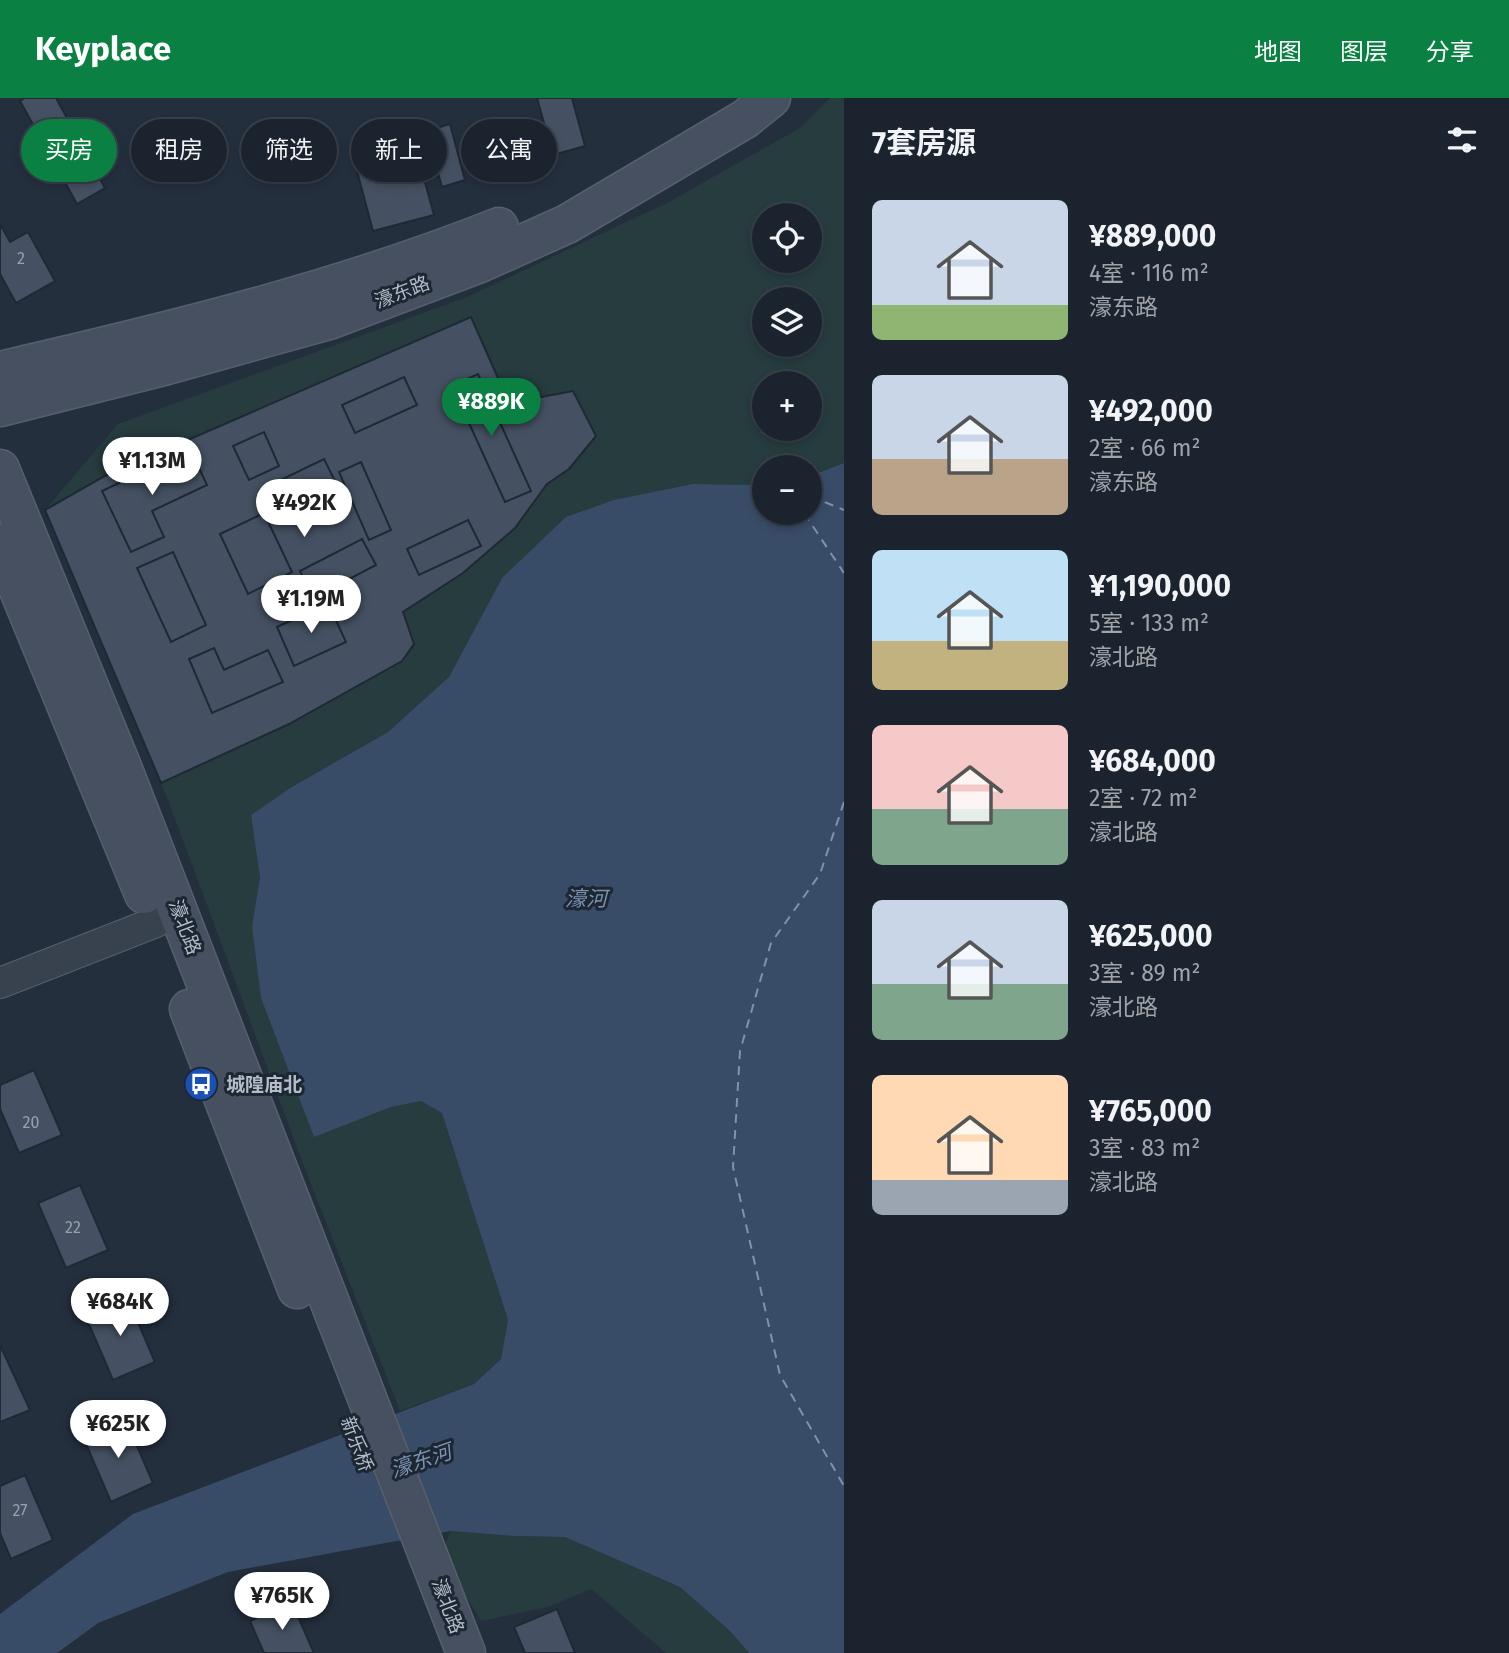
<!DOCTYPE html>
<html lang="zh">
<meta charset="utf-8">
<style>
:root{--surface:#1b232e;--page:#242b36;--text:#f1f3f6;--muted:#a0a4aa;--line:#39404a;--accent:#0b8043}
body{margin:0;font-family:"Fira Sans","Noto Sans SC",sans-serif;background:var(--page);color:var(--text);height:100vh;display:flex;flex-direction:column;font-size:26px;white-space:nowrap}
*{box-sizing:border-box;margin:0}
p{font-size:23px;color:var(--muted)}
.icon{flex:none;width:38px;height:38px;fill:none;stroke:currentColor;stroke-width:2;stroke-linecap:round;stroke-linejoin:round}
.map{position:relative;flex:1;overflow:hidden}
.side{display:flex;flex-direction:column;background:var(--surface);width:665px}
.side>*{flex:none}
.banner{position:absolute;left:21px;top:21px;width:665px;height:63px;display:flex;gap:14px}
.tools{position:absolute;left:752px;top:105px;display:grid;gap:14px}
.tools a{display:grid;place-items:center;width:70px;height:70px;border-radius:50%;background:var(--surface);box-shadow:0 4px 10px #0003,0 0 0 2px var(--line);font-size:35px}
.price{position:absolute;translate:-50% -60px;padding:0 16px;border-radius:24px;background:#fff;color:#222;font-size:23px;line-height:46px;filter:drop-shadow(0 2px 4px #0008)}
.price::after{content:'';position:absolute;left:50%;top:42px;width:21px;height:16px;margin-left:-10px;background:inherit;clip-path:polygon(0 0,100% 0,50% 100%)}
.price.active{background:var(--accent);color:#fff}
ul{padding:0;list-style:none}
li{display:flex;align-items:center;gap:21px;height:175px;padding:0 28px}
li span{display:grid;place-items:center;flex:none;width:196px;height:140px;border-radius:10px;color:#555}
li>.icon{margin-inline-start:auto}
span .icon{width:84px;height:84px;fill:#fffc;stroke-width:1}
li b{font-size:30px}
h2{display:flex;justify-content:space-between;align-items:center;height:84px;padding:0 28px;font-size:30px}
.tag{padding:0 24px;border-radius:32px;background:var(--surface);box-shadow:0 4px 10px #0003,0 0 0 2px var(--line);font-size:24px;line-height:63px}
.tag.active{background:var(--accent);color:#fff}
header{display:flex;align-items:center;gap:42px;box-sizing:border-box;height:98px;padding:0 35px;background:var(--accent);color:#fff}
header strong{font-size:33px}
nav{display:flex;gap:38px;margin-inline-start:auto;font-size:24px}
main{display:flex;flex:1;min-height:0}
.map>svg:first-child{display:block}
</style>
<header>
<strong>Keyplace</strong>
<nav><a>地图</a><a>图层</a><a>分享</a></nav>
</header>
<main>
<div class="map">
<svg width="844" height="1555" viewBox="0 0 844 1555">
<rect width="100%" height="100%" fill="#242f3e"/>
<g fill="#263c3f" fill-rule="evenodd">
<path d="M830 0H844V365L810 378V369H765V387L693 386 502 480 449 579 388 634 290 690 251 717 260 780 252 828 314 1038 391 1009 421 1003 442 1015 508 1222 501 1261 474 1286 400 1313 305 1071 168 702 45 412 118 326 467 199 667 105 800 30ZM765 117H810V163H765ZM765 201H810V247H765ZM765 285H810V331H765Z"/>
<path d="M451 1433 514 1438 565 1439 680 1489 730 1533 749 1555H666L591 1491 548 1509 481 1523 441 1455Z"/>
</g>
<path fill="#394c67" d="M844 365V1555H749L730 1533 680 1489 565 1439 514 1438 451 1433 228 1474 98 1525 57 1555H0V1516L133 1416 474 1286 501 1261 508 1222 442 1015 421 1003 391 1009 314 1039 261 900 252 828 260 780 251 717 290 690 388 634 449 579 502 480 566 419 614 402 693 386 765 387V415H810V378Z"/>
<g fill="none" stroke-linecap="round" stroke-linejoin="round">
<g stroke="#7c92b1" stroke-width="2" stroke-dasharray="9 7" stroke-linecap="butt">
<path d="M810 398 844 412"/>
<path d="M804 415 844 475"/>
<path d="M844 704 820 776 771 845 740 953 733 1069 780 1277 844 1388"/>
</g>
</g>
<g fill="#455162" stroke="#1f2835" stroke-width="2">
<path d="M25 0H56L105 90 77 106 20 3Z"/>
<path d="M537 0H572L585 48 553 57Z"/>
<path d="M450 26 465 82 442 89 426 33Z"/>
<path d="M413 41 434 117 373 133 353 58Z"/>
<path d="M0 126 10 144 28 134 55 183 16 205 0 176Z"/>
<path d="M471 219 509 305 573 293 596 338 569 371 547 386 515 430 463 475 403 514 414 546 402 563 289 626 161 685 45 412 105 378Z"/>
<path d="M478 276 531 393 505 404 452 288Z"/>
<path d="M404 279 417 307 355 335 342 307Z"/>
<path d="M264 334 279 368 249 382 233 348Z"/>
<path d="M190 351 207 387 152 413 164 439 131 454 102 393Z"/>
<path d="M324 361 335 383 271 415 260 392Z"/>
<path d="M361 364 391 432 369 442 339 374Z"/>
<path d="M264 415 292 474 248 496 220 436Z"/>
<path d="M468 422 481 448 419 477 407 451Z"/>
<path d="M362 441 376 467 313 500 300 473Z"/>
<path d="M173 454 206 527 171 544 137 470Z"/>
<path d="M328 505 346 544 294 568 277 529Z"/>
<path d="M214 550 224 572 268 552 283 584 212 615 189 561Z"/>
<path d="M34 972 62 1037 19 1055 0 1011V987Z"/>
<path d="M80 1087 108 1152 66 1170 38 1105Z"/>
<path d="M127 1199 155 1264 113 1282 85 1217Z"/>
<path d="M0 1247 30 1312 0 1324Z"/>
<path d="M125 1320 153 1385 111 1404 83 1339Z"/>
<path d="M25 1377 53 1442 11 1461 0 1435V1388Z"/>
<path d="M292 1505 314 1555H264L250 1523Z"/>
<path d="M557 1511 575 1555H525L514 1529Z"/>
</g>
<g fill="none" stroke-linecap="round" stroke-linejoin="round">
<defs>
<path id="street" d="M0 885 156 824"/>
<g id="secondary">
<path d="M0 273C169 234 338 193 499 129"/>
<path d="M0 309 167 267 329 222 480 165 567 126 745 21 771 0"/>
<path d="M0 371 122 669 466 1555"/>
<path d="M0 446 144 796"/>
<path d="M189 911 297 1191"/>
</g>
</defs>
<use href="#street" stroke="#565f6c" stroke-width="32"/>
<use href="#secondary" stroke="#565f6c" stroke-width="41"/>
<use href="#street" stroke="#38414e" stroke-width="30"/>
<use href="#secondary" stroke="#465061" stroke-width="38"/>
</g>
<defs>
<symbol id="bus-disc" viewBox="-11 -11 22 22"><circle r="9.5" fill="#1a4fb4" stroke="#1d2633"/><path d="M-5-6H5V4H4V6H2V4H-2V6H-4V4H-5ZM-3.5-4V0h7V-4ZM-3.5 1.2v1.5H-2V1.2ZM2 1.2v1.5H3.5V1.2Z" fill="#fff"/></symbol>
</defs>
<g fill-rule="evenodd">
<use href="#bus-disc" x="182" y="967" width="38" height="38"/>
</g>
<g text-anchor="middle" dominant-baseline="central" stroke-width="6" stroke-linejoin="round" paint-order="stroke">
<g font-size="16" fill="#98a1af">
<text x="21" y="160">2</text>
<text x="31" y="1024">20</text>
<text x="73" y="1129">22</text>
<text x="20" y="1412">27</text>
</g>
<g font-size="19" fill="#b4bcc9" stroke="#1d2633">
<text transform="translate(402 194) rotate(-21)">濠东路</text>
<text transform="translate(185 829) rotate(69)">濠北路</text>
<text transform="translate(357 1346) rotate(69)">新乐桥</text>
<text transform="translate(448 1508) rotate(69)">濠北路</text>
</g>
<g font-size="19" font-weight="bold" fill="#b4bcc9" stroke="#1d2633" text-anchor="start">
<text x="226" y="986">城隍庙北</text>
</g>
<g font-size="21" font-style="italic" fill="#7c92b1" stroke="#1d2633">
<text x="586" y="801">濠河</text>
<text transform="translate(421 1363) rotate(-19)">濠东河</text>
</g>
</g>
</svg>
<div class="tools">
<a><svg class="icon" aria-label="locate" viewBox="0 0 24 24"><circle cx="12" cy="12" r="6"/><path d="M12 2v4M12 18v4M2 12h4M18 12h4"/></svg></a>
<a><svg class="icon" aria-label="layers" viewBox="0 0 24 24"><path d="M12 4l9 5-9 5-9-5zM3 14l9 5 9-5"/></svg></a>
<a>+</a>
<a>−</a>
</div>
<b class="price active" style="left:491px;top:340px">¥889K</b>
<b class="price" style="left:152px;top:399px">¥1.13M</b>
<b class="price" style="left:304px;top:441px">¥492K</b>
<b class="price" style="left:311px;top:537px">¥1.19M</b>
<b class="price" style="left:120px;top:1240px">¥684K</b>
<b class="price" style="left:118px;top:1362px">¥625K</b>
<b class="price" style="left:282px;top:1534px">¥765K</b>
<div class="banner">
<a class="tag active">买房</a>
<a class="tag">租房</a>
<a class="tag">筛选</a>
<a class="tag">新上</a>
<a class="tag">公寓</a>
</div>
</div>
<section class="side">
<h2>7套房源<svg class="icon" aria-label="filters" viewBox="0 0 24 24"><path d="M4 7h16M4 17h16"/><circle cx="9" cy="7" r="2"/><circle cx="15" cy="17" r="2"/></svg></h2>
<ul>
<li><span style="background:linear-gradient(#c9d6e8 75%,#8fb573 0)"><svg class="icon" aria-label="home" viewBox="0 0 24 24"><path d="M3 11l9-7 9 7M6 9v11h12V9"/></svg></span><div><b>¥889,000</b><p>4室 · 116 m²</p><p>濠东路</p></div></li>
<li><span style="background:linear-gradient(#c9d6e8 60%,#b9a48a 0)"><svg class="icon" aria-label="home" viewBox="0 0 24 24"><path d="M3 11l9-7 9 7M6 9v11h12V9"/></svg></span><div><b>¥492,000</b><p>2室 · 66 m²</p><p>濠东路</p></div></li>
<li><span style="background:linear-gradient(#bfe0f5 65%,#c2b280 0)"><svg class="icon" aria-label="home" viewBox="0 0 24 24"><path d="M3 11l9-7 9 7M6 9v11h12V9"/></svg></span><div><b>¥1,190,000</b><p>5室 · 133 m²</p><p>濠北路</p></div></li>
<li><span style="background:linear-gradient(#f6c9c9 60%,#7fa58c 0)"><svg class="icon" aria-label="home" viewBox="0 0 24 24"><path d="M3 11l9-7 9 7M6 9v11h12V9"/></svg></span><div><b>¥684,000</b><p>2室 · 72 m²</p><p>濠北路</p></div></li>
<li><span style="background:linear-gradient(#c9d6e8 60%,#7fa58c 0)"><svg class="icon" aria-label="home" viewBox="0 0 24 24"><path d="M3 11l9-7 9 7M6 9v11h12V9"/></svg></span><div><b>¥625,000</b><p>3室 · 89 m²</p><p>濠北路</p></div></li>
<li><span style="background:linear-gradient(#ffd9b3 75%,#9aa5b1 0)"><svg class="icon" aria-label="home" viewBox="0 0 24 24"><path d="M3 11l9-7 9 7M6 9v11h12V9"/></svg></span><div><b>¥765,000</b><p>3室 · 83 m²</p><p>濠北路</p></div></li>
</ul>
</section>
</main>
